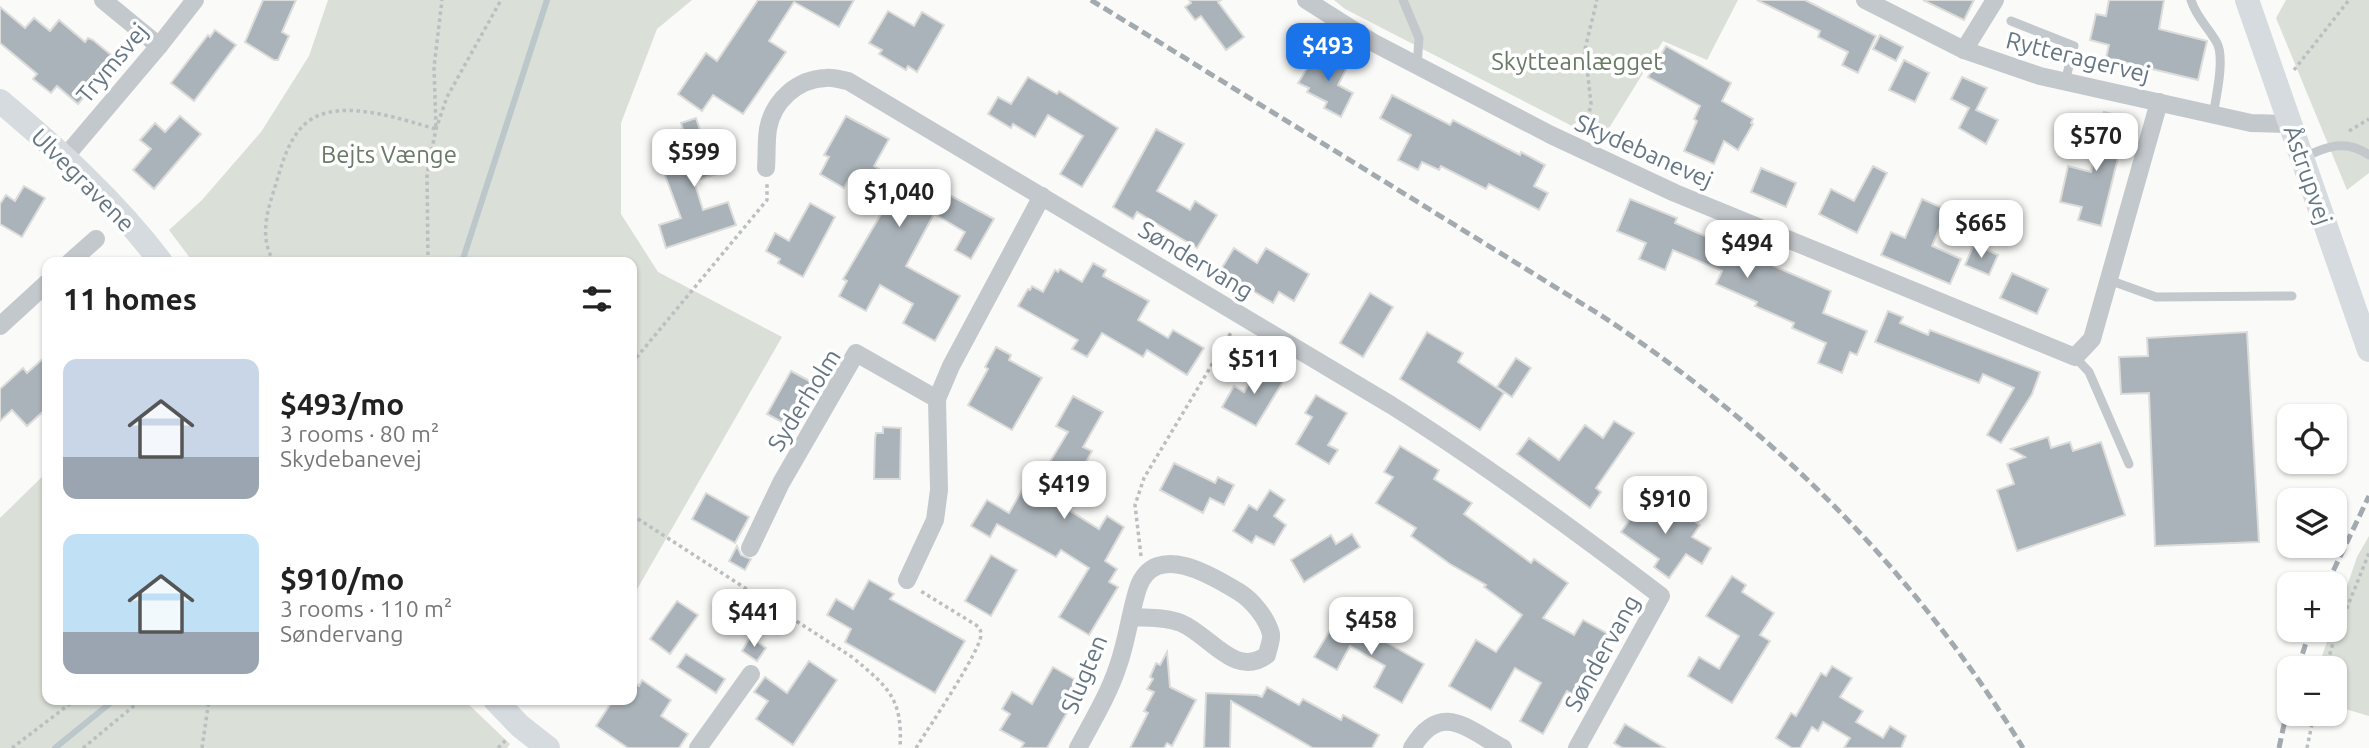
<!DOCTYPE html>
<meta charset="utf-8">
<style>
:root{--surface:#fff;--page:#f6f6f6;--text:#222;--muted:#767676;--accent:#1a73e8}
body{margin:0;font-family:Ubuntu,sans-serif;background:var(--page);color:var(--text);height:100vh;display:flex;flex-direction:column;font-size:26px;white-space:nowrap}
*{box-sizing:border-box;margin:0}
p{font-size:23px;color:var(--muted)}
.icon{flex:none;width:38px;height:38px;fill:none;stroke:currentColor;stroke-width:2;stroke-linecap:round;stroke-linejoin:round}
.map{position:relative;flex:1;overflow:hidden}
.details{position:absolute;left:42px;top:257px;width:595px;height:448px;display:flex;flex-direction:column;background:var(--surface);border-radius:14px;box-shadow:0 2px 5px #0004}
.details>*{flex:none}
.controls{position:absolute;left:2277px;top:404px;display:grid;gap:14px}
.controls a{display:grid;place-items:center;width:70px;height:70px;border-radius:14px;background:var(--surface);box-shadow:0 2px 5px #0004;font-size:35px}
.price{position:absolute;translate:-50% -60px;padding:0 16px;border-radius:14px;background:#fff;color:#222;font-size:23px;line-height:46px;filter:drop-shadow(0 2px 4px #0008)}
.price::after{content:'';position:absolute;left:50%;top:42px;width:21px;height:16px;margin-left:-10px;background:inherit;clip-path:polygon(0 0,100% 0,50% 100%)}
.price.current{background:var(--accent);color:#fff}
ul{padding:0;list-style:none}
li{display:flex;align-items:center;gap:21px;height:175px;padding:0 21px}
li span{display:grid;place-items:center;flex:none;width:196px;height:140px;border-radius:14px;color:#555}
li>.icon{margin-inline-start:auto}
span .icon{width:84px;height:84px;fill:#fffc;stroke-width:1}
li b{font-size:30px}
h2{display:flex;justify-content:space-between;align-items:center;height:84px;padding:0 21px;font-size:30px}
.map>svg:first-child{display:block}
</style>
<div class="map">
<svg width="2369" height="748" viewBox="0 0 2369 748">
<rect width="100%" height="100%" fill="#fafaf8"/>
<g fill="#dadfd7">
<path d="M328 0H692L657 29 621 123V214L658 272 782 337 632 598V262H193L169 230 202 200 261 132 309 56Z"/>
<path d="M1334 0H1738L1707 60 1663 41 1601 141 1345 9Z"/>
<path d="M2286 0H2369V173L2347 190 2276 18Z"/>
<path d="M47 472V700H464L510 744 507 748H0V518Z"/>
<path d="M2369 536V716L2335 706 2334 668H2318L2331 630H2334L2335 621 2357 557Z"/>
</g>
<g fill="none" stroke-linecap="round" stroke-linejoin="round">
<g stroke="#bbc7cb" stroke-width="6">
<path d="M462 262 547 0"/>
<path d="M55 748 114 700"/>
</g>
</g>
<g fill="#aab3b9" stroke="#dcdcda" stroke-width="2">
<path d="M263 0H296L282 32 289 36 278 60H274L245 42Z"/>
<path d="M758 0H854L839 27 794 2 769 41 786 52 743 114 713 95 702 111 678 94 706 53 717 61Z"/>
<path d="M1189 0H1221L1218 2 1244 37 1226 50 1201 16 1195 20 1185 7 1191 3Z"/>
<path d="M1757 0H1805L1876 36 1858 73 1842 65 1848 52 1818 37 1820 31Z"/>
<path d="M1923 0H1974L1964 20Z"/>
<path d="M2109 0H2164L2159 29 2207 41 2198 80 2106 58 2109 45 2090 40 2096 14 2106 16Z"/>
<path d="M0 7 25 28 34 18 50 31 59 20 85 42 88 38 93 40 116 59 78 104 57 86 51 93 33 79 37 74 0 43Z"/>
<path d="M888 11 914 26 922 12 944 25 917 72 908 66 906 70 879 54 882 50 869 43Z"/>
<path d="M215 30 236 45 194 101 171 83 208 35 210 37Z"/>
<path d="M1880 35 1903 47 1896 61 1873 49Z"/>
<path d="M1666 46 1731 83 1722 101 1753 119 1751 123 1753 124 1738 150 1724 141 1714 164 1684 151 1697 121 1694 119 1700 106 1648 77Z"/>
<path d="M1329 51 1350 62 1338 85 1353 93 1341 117 1324 108 1327 102 1307 92 1309 88 1298 83 1312 60 1321 65Z"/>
<path d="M1904 60 1929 73 1915 102 1889 90Z"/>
<path d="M1028 77 1057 94 1059 91 1118 128 1082 187 1060 174 1083 136 1048 115 1035 137 1013 124 1011 128 988 114 998 97 1011 104Z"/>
<path d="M1962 77 1987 88 1976 110 1998 120 1986 144 1959 128 1969 108 1951 99Z"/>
<path d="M1392 95 1450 125 1453 120 1520 155 1521 152 1545 165 1534 186 1548 193 1539 210 1489 184 1486 189 1441 166 1439 170 1422 162 1418 170 1398 160 1411 135 1380 118Z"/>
<path d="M2104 112 2128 118 2101 226 2078 220 2082 207 2060 202 2068 166 2091 172Z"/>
<path d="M180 116 201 134 154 189 133 170 151 149 140 140 155 123 165 132Z"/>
<path d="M846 116 889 139 874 166 904 183 911 171 933 183 931 185 994 219 971 259 955 250 965 232 934 214 906 266 960 296 935 341 903 323 913 304 880 285 866 311 839 296 847 281 843 279 884 209 876 204 881 195 850 177 844 188 820 174 829 157 824 155Z"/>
<path d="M696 118 707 152 723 147 730 170 694 181 703 210 728 202 736 225 666 248 659 225 681 218 662 167 685 159 676 131 683 129 681 123Z"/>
<path d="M1156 129 1184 144 1157 191 1190 210 1195 201 1217 215 1197 248 1137 212 1133 219 1113 207Z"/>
<path d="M1873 166 1887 173 1857 233 1819 214 1831 189 1854 201Z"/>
<path d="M1761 168 1796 183 1786 207 1751 192Z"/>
<path d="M24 186 45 198 22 237 0 224V204L6 195 15 201Z"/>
<path d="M1630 199 1677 218 1675 223 1831 291 1823 313 1867 331 1857 355 1850 352 1842 373 1818 363 1826 343 1792 328 1794 323 1755 306 1757 302 1716 284 1722 271 1673 250 1665 270 1639 259 1646 243 1617 231Z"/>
<path d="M1922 199 1947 210 1932 246 1961 259 1950 284 1881 255 1891 232 1905 238Z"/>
<path d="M810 203 835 217 803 277 778 263 780 259 766 251 775 233 789 241Z"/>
<path d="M1974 244 1998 255 1989 275 1965 265Z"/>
<path d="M1234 248 1257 263 1266 248 1309 274 1294 301 1279 292 1273 303 1220 271Z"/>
<path d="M1093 263 1106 270 1103 276 1149 301 1138 320 1168 338 1173 330 1204 348 1187 375 1147 350 1143 357 1102 333 1087 357 1072 349 1078 340 1018 306 1028 289 1030 290 1032 286 1043 292 1055 270 1058 272 1060 269 1082 282Z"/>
<path d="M2012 273 2048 289 2037 314 2000 298Z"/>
<path d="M1370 293 1393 307 1363 357 1340 343Z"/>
<path d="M1888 311 1903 317 1900 323 1928 335 1930 330 2040 372 2032 394 2001 443 1987 435 2014 388 1983 374 1979 383 1875 342Z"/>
<path d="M1427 332 1463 353 1458 362 1504 393 1480 430 1400 379Z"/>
<path d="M2247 332 2259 542 2155 546 2149 393 2121 394 2119 357 2148 356 2147 338Z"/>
<path d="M996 347 1011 355 1009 360 1042 378 1012 430 968 405 988 369 985 367Z"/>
<path d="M47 355V408L27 426 12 410 0 421V389L23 368 27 373Z"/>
<path d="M1516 358 1531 368 1512 397 1497 387Z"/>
<path d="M1259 365 1284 380 1256 426 1222 407 1234 386 1244 392Z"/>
<path d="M791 371 817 385 793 428 767 414Z"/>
<path d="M1316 395 1347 413 1328 445 1338 450 1329 464 1296 444 1312 417 1305 413Z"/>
<path d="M1073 396 1103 412 1083 447 1092 451 1084 466 1079 463 1072 475 1066 472 1059 484 1052 482 1058 486 1051 499 1099 529 1107 516 1124 527 1105 561 1117 569 1109 582 1118 587 1089 635 1059 617 1089 568 1061 550 1056 557 997 524 990 537 971 526 987 500 1009 513 1029 478 1037 483 1068 432 1056 426Z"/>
<path d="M1614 421 1634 433 1596 488 1601 492 1590 508 1517 454 1529 438 1559 460 1585 425 1603 438Z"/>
<path d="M883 427 901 428 900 479H874L875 439 876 433H883Z"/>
<path d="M2048 437 2051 448 2070 442 2073 451 2101 442 2125 515 2017 551 1997 490 2014 484 2007 464 2025 457 2011 449Z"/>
<path d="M1400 446 1439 470 1434 479 1472 503 1464 514 1531 563 1534 559 1568 583 1543 618 1574 635 1583 620 1610 635 1575 696 1567 691 1543 734 1520 721 1541 683 1515 668 1491 710 1449 686 1476 640 1496 652 1522 615 1484 587 1486 585 1450 564 1411 536 1416 528 1376 503 1393 477 1384 472Z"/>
<path d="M1174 463 1215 483 1218 477 1234 485 1224 505 1210 498 1203 513 1160 490Z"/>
<path d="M1270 490 1285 500 1274 516 1286 525 1274 545 1256 536 1252 543 1233 531 1249 505 1257 510Z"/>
<path d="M706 493 749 517 735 543 692 519Z"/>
<path d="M1647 496 1675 516 1679 510 1700 525 1692 537 1711 548 1702 564 1686 554 1669 578 1654 567 1659 559 1621 532Z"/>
<path d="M1352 534 1360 547 1304 582 1291 560 1331 535 1336 544Z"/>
<path d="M737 546 741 555 751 559 745 570 729 561Z"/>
<path d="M991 555 1017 570 991 616 965 601Z"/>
<path d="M1732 576 1746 585 1742 592 1774 613 1760 635 1770 641 1732 703 1688 676 1699 657 1719 669 1739 636 1706 616Z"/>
<path d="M869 580 894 594 890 599 965 641 935 693 845 642 851 629 827 615 836 599 853 609Z"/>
<path d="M677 601 698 615 670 654 650 639Z"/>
<path d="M1339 615 1424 664 1402 703 1374 687 1385 666 1350 646 1337 670 1314 657Z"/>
<path d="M750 637 766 648 757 661 742 651Z"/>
<path d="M1167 652 1170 687 1196 700 1172 746 1167 743 1164 748H1130L1148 713 1144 711 1154 692 1147 689 1153 679 1150 677 1156 663 1160 665Z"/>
<path d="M686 654 725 679 716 693 677 667Z"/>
<path d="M809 661 837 680 793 745 756 719 768 701 754 692 765 677 787 693Z"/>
<path d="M1832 666 1852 678 1840 697 1863 711 1856 722 1883 738 1890 726 1906 736 1901 748H1844L1850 738 1823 722 1818 731 1812 727 1800 748H1792L1776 738 1791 713 1796 716 1821 673 1826 676Z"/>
<path d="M1053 667 1079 682 1065 706 1069 709 1047 748H1021L1024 743 1000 730 1010 714 1002 709 1012 692 1032 704Z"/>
<path d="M642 680 671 700 661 716 688 734 679 748H628L596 726 613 700H632V681L639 686Z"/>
<path d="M1267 687 1299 705 1303 699 1341 720 1343 715 1379 735 1372 748H1313L1231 701 1230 748H1204L1206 693 1257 695 1262 697Z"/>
<path d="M1625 724 1665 748H1623L1614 743Z"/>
</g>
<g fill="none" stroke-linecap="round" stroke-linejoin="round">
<g stroke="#bbbfc2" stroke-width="3.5" stroke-dasharray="3.5 3.5" stroke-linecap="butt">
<path d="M2294 70 2349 0"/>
<path d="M2349 131 2369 119"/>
<path d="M1585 132 1591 104 1585 49 1597 0"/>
<path d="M274 262C260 239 266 215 274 190 281 168 286 144 302 127 332 94 400 119 436 129L434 67 442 0"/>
<path d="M428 262 427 174 436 129 447 97 501 0"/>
<path d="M632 363 767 200V184"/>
<path d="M632 515 852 657C888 687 903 698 900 748"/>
<path d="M1141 556 1135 505 1144 478 1232 331"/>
<path d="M2326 668 2333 643 2369 553"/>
<path d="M12 748 75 700"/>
<path d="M83 748 141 700"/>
<path d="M202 748 209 700"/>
<path d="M498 748 506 740"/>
<path d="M916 748C927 730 982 649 981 634 981 630 979 628 976 625L919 590"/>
<path d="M2307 748 2314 714"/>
</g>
<g stroke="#c3c8cc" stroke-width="9">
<path d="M1403 0 1419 38 1417 66"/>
<path d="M2191 0C2196 17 2208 27 2217 43 2225 58 2216 98 2213 115"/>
<path d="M2011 21 2074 46 2065 82"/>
<path d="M2303 158C2326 146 2346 139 2369 155"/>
<path d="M2109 280 2156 297 2292 296"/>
<path d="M2075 357 2089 372 2129 464"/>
</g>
<g stroke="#c3c8cc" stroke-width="18">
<path d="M103 0 159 46"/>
<path d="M1306 0 1374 43 1551 135 1675 193 2075 357 2092 339 2159 102"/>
<path d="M1865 0 1964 50 2040 76 2251 123 2290 124"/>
<path d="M1964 50 1995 0"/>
<path d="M65 157 159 46 195 0"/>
<path d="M766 168C767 155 766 141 768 129 773 101 797 79 826 78 833 77 841 80 848 81L1391 405C1486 465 1572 528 1661 596L1577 748"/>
<path d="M70 262 96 239"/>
<path d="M0 326 47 283"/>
<path d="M750 548 781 483 856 353 937 399"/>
<path d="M907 580 935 520 939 490 937 399 951 366 1042 196"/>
<path d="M698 748 751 674"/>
<path d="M1078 748C1092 722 1109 694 1118 666 1127 641 1130 613 1138 588 1155 540 1213 576 1239 592 1252 600 1267 618 1271 634 1272 640 1268 649 1267 655 1235 679 1210 635 1181 623 1166 617 1149 618 1132 617"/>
<path d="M1412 748C1441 700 1467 729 1503 748"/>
</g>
<g stroke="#d6dbdf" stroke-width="24">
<path d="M2247 0 2369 350"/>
<path d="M0 101C58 150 115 201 161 262"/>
<path d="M495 700 520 726 548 748"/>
</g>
<g stroke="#a2aab0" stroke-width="5" stroke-dasharray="10 5" stroke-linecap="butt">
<path d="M1091 0 1602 316C1775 431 1914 570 2023 748"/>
<path d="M2327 584 2369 496"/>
<path d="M2298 668 2310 630"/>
<path d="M2279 748 2289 701"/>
</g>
</g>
<g text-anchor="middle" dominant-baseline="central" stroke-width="7" stroke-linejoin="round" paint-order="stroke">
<g font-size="24" fill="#657683" stroke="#fff">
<text transform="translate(2078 57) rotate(14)">Rytteragervej</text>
<text transform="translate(112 63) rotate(-50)">Trymsvej</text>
<text transform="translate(1644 151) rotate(24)">Skydebanevej</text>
<text transform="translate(2308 175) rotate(71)">Åstrupvej</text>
<text transform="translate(83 180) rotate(45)">Ulvegravene</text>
<text transform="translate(1196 260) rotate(31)">Søndervang</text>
<text transform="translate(804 400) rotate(-58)">Syderholm</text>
<text transform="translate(1602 653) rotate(-61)">Søndervang</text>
<text transform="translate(1084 674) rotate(-67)">Slugten</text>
</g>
<g font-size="24" fill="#687a64" stroke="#fff">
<text x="1577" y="61">Skytteanlægget</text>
<text x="389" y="154">Bejts Vænge</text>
</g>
</g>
</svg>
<div class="controls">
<a><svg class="icon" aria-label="locate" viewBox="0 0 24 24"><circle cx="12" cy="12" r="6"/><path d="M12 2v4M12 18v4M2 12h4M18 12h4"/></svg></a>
<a><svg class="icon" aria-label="layers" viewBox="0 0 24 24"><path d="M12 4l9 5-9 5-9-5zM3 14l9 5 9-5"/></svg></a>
<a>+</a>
<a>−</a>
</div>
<b class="price current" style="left:1328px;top:83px">$493</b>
<b class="price" style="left:2096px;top:173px">$570</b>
<b class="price" style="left:694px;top:189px">$599</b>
<b class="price" style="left:899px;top:229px">$1,040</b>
<b class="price" style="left:1981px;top:260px">$665</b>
<b class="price" style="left:1747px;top:280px">$494</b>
<b class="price" style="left:1254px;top:396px">$511</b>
<b class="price" style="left:1064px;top:521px">$419</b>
<b class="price" style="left:1665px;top:536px">$910</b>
<b class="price" style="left:754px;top:649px">$441</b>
<b class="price" style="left:1371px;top:657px">$458</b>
<section class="details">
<h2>11 homes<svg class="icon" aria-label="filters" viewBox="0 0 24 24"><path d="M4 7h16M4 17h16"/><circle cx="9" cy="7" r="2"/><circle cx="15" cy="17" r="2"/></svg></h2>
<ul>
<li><span style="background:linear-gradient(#c9d6e8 70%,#9aa5b1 0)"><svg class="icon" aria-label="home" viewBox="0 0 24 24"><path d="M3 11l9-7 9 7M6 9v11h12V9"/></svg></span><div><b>$493/mo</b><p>3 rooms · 80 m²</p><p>Skydebanevej</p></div></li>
<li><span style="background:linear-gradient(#bfe0f5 70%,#9aa5b1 0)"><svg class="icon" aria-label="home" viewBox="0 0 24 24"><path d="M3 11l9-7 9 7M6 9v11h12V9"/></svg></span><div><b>$910/mo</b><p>3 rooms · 110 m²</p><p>Søndervang</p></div></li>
</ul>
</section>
</div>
